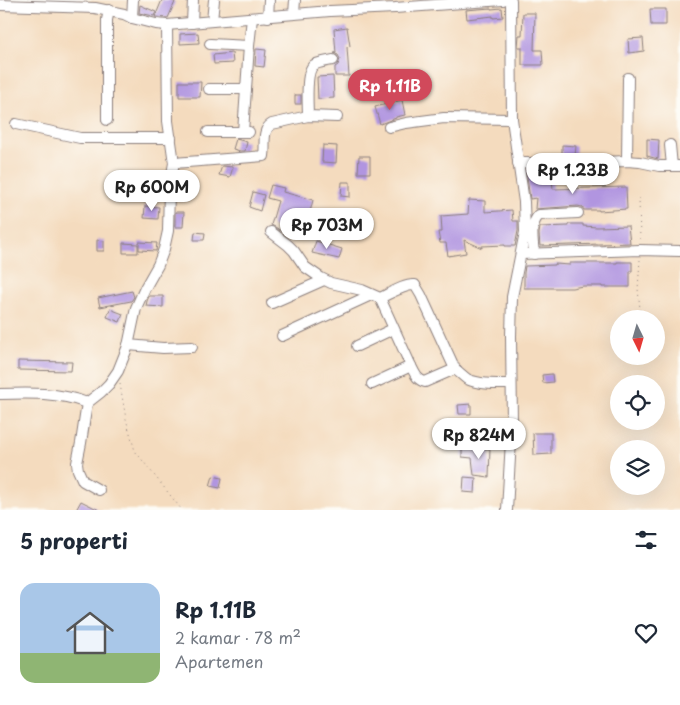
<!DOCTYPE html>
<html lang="id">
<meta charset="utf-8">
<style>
:root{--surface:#fff;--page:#f2f2f3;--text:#1f2937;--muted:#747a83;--line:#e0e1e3;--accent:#d1495b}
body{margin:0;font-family:"Playpen Sans",sans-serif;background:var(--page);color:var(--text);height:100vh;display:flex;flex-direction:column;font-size:19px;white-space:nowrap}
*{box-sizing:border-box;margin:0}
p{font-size:16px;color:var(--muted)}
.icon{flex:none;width:28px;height:28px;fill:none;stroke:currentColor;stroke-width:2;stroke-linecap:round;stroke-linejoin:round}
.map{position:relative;height:510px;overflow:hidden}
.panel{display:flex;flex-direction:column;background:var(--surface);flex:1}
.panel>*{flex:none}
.needle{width:32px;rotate:175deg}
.controls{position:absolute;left:610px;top:310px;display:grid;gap:10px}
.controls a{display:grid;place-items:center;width:55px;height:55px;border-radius:50%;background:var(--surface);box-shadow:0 5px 20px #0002;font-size:25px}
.price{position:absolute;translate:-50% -42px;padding:0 11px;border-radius:18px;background:#fff;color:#222;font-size:16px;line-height:32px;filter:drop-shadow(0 1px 2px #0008)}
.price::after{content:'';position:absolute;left:50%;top:30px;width:15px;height:11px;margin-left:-8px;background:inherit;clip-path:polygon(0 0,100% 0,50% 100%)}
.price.active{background:var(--accent);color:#fff}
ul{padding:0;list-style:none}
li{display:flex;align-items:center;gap:15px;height:125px;padding:0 20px}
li+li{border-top:1px solid var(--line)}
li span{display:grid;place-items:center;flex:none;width:140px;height:100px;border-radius:15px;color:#555}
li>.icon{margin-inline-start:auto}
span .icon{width:60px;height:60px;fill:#fffc;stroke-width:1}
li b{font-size:21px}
h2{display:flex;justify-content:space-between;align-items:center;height:60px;padding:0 20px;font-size:21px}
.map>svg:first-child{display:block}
</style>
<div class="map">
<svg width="680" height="510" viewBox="0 0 680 510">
<rect width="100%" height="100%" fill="#fdfcf7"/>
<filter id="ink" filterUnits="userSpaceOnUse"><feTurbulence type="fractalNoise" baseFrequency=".02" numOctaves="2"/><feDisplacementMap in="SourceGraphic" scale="10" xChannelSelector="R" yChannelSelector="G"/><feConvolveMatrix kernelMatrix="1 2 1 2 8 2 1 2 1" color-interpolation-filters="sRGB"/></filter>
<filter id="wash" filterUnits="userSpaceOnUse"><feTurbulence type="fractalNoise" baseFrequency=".0096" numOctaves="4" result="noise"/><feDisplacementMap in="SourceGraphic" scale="20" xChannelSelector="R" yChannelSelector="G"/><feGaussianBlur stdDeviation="1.12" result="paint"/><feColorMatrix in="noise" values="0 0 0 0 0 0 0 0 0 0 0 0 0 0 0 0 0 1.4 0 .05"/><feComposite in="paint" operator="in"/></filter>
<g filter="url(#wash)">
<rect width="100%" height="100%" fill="#f4dbbe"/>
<g id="blocks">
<g fill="#b195e0">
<path d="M162 0H170L175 2 168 18 155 17Z"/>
<path d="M140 5 156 12 154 16 139 13Z"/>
<path d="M491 8V9L502 8 503 17 493 18V16L467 19 466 10Z"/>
<path d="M650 9H666V25H651Z"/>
<path d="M523 13H535L534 50H542L543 65H522V47H518L519 35H522Z"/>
<path d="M347 27 350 46 347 47 349 76H335V67L338 65 340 59 338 55 334 53H336L334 29Z"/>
<path d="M198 33 199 43 180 44V34Z"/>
<path d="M643 38 644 51 629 53 628 39Z"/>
<path d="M256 49 266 50 264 67 255 66Z"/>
<path d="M232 53 233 63 214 64 213 55Z"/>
<path d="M333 76 334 98 318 99 317 77Z"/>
<path d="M179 82H201L200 97H179Z"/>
<rect x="295" y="95" width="6" height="9"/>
<path d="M402 100 405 115 396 117V118L380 124 375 107Z"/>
<path d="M236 139 247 142 245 151H240L233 149Z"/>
<path d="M647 139 659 140 658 159 647 156Z"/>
<path d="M323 145 337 146 336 163 322 162Z"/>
<path d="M562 145 576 146 575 156H562Z"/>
<path d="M359 156H370V173H358Z"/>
<path d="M222 166 233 167 230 177 219 175Z"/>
<path d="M526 170H551L553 189 626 187 627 209 599 211V210H584L582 207 578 206 535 209 536 198 530 199Z"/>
<path d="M342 182H350V197L341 196Z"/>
<path d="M271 185 284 188 283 192 313 200 308 220 317 222 315 229 305 227 302 237 281 231 275 227 271 225 278 201 267 198Z"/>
<path d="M253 192 264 195 260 211 249 207Z"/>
<path d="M469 200 485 201V212L512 210 513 221H518V231L515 246H505V245L482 246V248L464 240 466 253 448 256 446 243H440L438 232H442L441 216 468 214Z"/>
<path d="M145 206 159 207 158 219 144 218Z"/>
<path d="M175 212H184L183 227H175Z"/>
<path d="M568 224H583V226L597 227 628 226 630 243 540 246 539 234 540 227 568 226Z"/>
<path d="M195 232 205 233 204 240H194Z"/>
<path d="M97 240 104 241V251H97Z"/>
<path d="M316 241 342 249 339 259 312 253Z"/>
<path d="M139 242 157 243 156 251 139 250Z"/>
<path d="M123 243 138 244V253H123Z"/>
<path d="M617 262H632V271H630V287H602V286H583L572 288H524V273L525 266 555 265V264L570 265V263H617Z"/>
<path d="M132 291 134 297 131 301 100 307 98 298Z"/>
<path d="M149 296H163V307L146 306 147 301Z"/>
<path d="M110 309 123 314 120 322 107 317Z"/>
<path d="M18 361 72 362 71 371 18 370Z"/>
<path d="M552 374 553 382 543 383 542 375Z"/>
<path d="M471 404V414H459L458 405Z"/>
<path d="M533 433H551V454L534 455Z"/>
<path d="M462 447 490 449 489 477 474 475 472 458 462 457Z"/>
<path d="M213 476 222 478 220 488 210 486Z"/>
<path d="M464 477 476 478 475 493 463 492Z"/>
<path d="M81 501 99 510H76Z"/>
</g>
</g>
</g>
<g filter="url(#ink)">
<use href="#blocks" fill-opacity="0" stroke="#8b7e7c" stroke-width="1"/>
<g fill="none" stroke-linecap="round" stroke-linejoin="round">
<defs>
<g id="minor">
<path d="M0 5 95 8 124 14 132 18 156 24 167 25 330 11 395 8 503 0"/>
<path d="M294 14 295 0"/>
<path d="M268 17 269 0"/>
<path d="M132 18 133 0"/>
<path d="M212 21 214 0"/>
<path d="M192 23 193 0"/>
<path d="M210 44 249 46"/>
<path d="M209 89H246"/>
<path d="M308 116C308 106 305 71 314 65 319 62 327 61 333 60"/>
<path d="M107 120V20L109 10"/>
<path d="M16 124 80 138H171"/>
<path d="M389 127 406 123 444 118 512 119"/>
<path d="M208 132H249"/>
<path d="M243 132 249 46 252 18"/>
<path d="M670 145 672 166"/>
<path d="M627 161 628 78"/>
<path d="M174 163 264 156C266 146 261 130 272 124L308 116 337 117"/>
<path d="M518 163H577L627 161 640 162 659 166H680"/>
<path d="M271 232 288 245 294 251 305 267 321 278 331 283 362 290 380 298C389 294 405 284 415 285L421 295 455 369"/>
<path d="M521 254 640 250 680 251"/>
<path d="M534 254C533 241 529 225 539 215L578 213"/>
<path d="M380 298 411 366C415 374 417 380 425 382L455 369C459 372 463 376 467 379 480 385 497 384 511 384"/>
<path d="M272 303 324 280"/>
<path d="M282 336 371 295"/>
<path d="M128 345 163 348 192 347"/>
<path d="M357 346 393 329"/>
<path d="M372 384 411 366"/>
<path d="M0 394C29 393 59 392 87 403L101 392 109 384 118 371 128 346 136 308 145 288 158 265 164 249 168 231 169 190 174 163 168 121 167 25"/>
<path d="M87 403 81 443 77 463 78 470 83 481 99 490"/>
<path d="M507 510 512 423 511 336 512 297 525 232 524 202 512 119 511 0"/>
</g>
</defs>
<use href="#minor" stroke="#8b7e7c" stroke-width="12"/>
<g stroke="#8b7e7c" stroke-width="1" stroke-dasharray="1 4" stroke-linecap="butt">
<path d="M639 198 640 241"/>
<path d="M640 260 638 289 641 319"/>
<path d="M120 384 126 419 135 451 182 510"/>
</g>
<use href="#minor" stroke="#fff" stroke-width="10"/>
</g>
</g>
</svg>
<div class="controls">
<a><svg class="needle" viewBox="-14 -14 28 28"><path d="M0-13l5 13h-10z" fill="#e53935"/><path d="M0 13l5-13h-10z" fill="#747a83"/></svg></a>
<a><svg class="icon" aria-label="locate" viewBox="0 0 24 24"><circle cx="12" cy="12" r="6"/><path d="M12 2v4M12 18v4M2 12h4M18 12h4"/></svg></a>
<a><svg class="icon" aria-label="layers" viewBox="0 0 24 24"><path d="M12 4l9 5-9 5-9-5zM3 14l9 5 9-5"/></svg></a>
</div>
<b class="price active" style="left:390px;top:111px">Rp 1.11B</b>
<b class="price" style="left:573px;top:195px">Rp 1.23B</b>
<b class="price" style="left:152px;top:212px">Rp 600M</b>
<b class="price" style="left:327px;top:250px">Rp 703M</b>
<b class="price" style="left:479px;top:460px">Rp 824M</b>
</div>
<section class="panel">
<h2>5 properti<svg class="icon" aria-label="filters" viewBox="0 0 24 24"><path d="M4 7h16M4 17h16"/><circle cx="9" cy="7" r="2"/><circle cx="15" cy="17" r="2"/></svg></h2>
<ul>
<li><span style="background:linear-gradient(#a9c7e8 70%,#8fb573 0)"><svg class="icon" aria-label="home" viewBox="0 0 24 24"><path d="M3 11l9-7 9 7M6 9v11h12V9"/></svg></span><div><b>Rp 1.11B</b><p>2 kamar · 78 m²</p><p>Apartemen</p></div><svg class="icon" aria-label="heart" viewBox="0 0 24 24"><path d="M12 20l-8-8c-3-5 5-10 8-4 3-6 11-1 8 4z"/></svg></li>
</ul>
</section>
